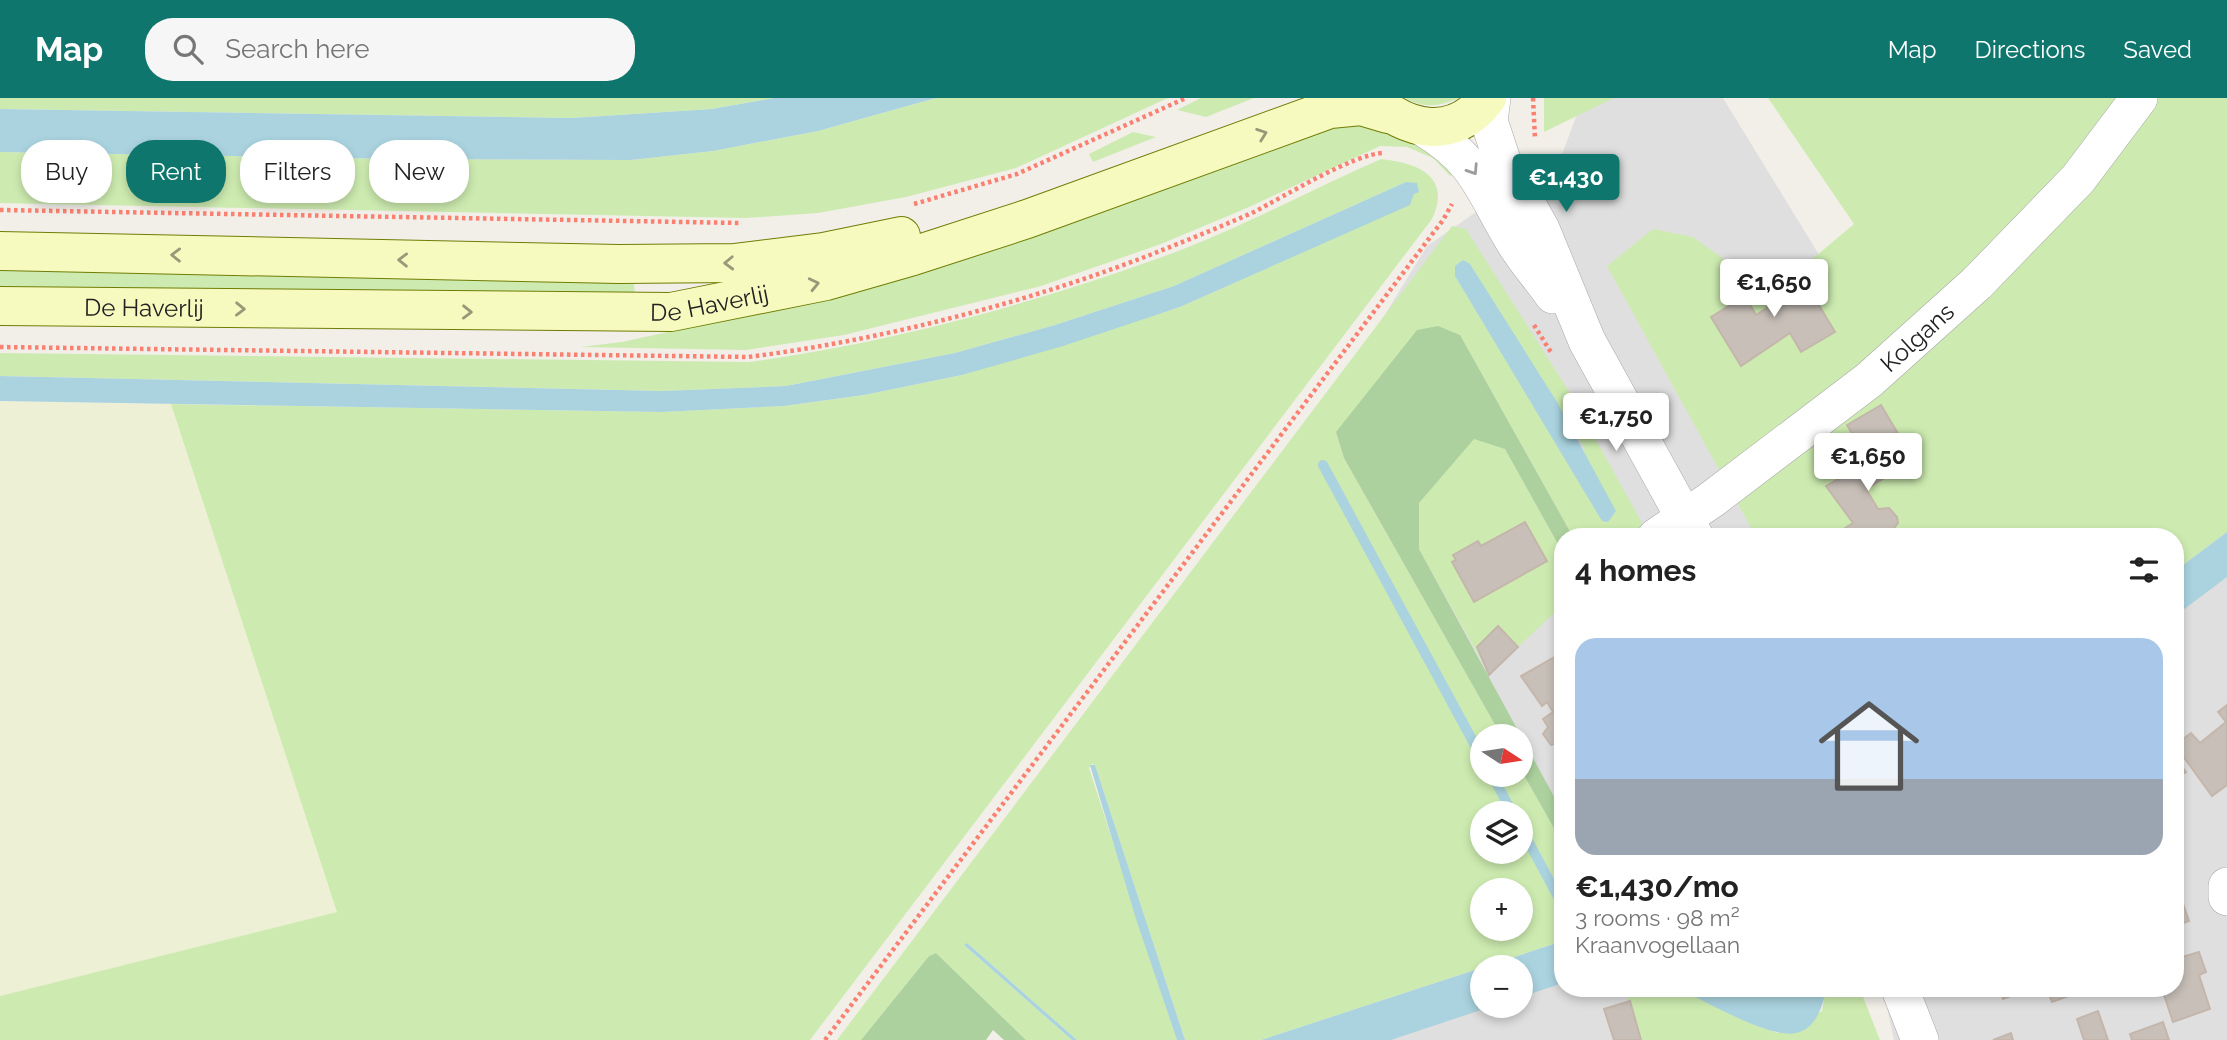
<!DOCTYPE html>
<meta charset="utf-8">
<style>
:root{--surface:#fff;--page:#f6f6f6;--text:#222;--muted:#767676;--accent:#0f766e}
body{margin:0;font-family:Raleway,sans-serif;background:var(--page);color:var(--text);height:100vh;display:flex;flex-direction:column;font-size:26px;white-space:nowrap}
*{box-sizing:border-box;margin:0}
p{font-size:23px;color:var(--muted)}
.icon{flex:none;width:38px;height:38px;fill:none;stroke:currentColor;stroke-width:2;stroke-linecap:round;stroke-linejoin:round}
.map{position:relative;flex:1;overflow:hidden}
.sheet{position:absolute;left:1554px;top:430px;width:630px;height:469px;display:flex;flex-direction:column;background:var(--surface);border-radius:28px;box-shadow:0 4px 10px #0003}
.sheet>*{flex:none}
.guide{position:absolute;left:21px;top:42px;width:665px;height:63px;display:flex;gap:14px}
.needle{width:46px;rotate:102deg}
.tools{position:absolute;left:1470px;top:626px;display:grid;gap:14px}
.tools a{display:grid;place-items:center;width:63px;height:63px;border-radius:50%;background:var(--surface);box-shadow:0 4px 10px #0003;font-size:35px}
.price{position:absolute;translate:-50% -60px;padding:0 16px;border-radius:7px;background:#fff;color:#222;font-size:23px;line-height:46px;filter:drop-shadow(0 2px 4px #0008)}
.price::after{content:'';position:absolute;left:50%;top:42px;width:21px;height:16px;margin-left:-10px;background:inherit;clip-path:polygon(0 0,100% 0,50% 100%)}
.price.active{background:var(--accent);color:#fff}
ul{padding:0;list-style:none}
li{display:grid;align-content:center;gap:14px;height:371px;padding:0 21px}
li span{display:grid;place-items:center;height:217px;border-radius:21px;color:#555}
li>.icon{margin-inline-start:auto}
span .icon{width:126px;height:126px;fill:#fffc;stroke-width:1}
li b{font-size:30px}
h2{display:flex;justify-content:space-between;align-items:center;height:84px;padding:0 21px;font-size:30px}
.pill{padding:0 24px;border-radius:28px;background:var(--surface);box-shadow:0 4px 10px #0003;font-size:24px;line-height:63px}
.pill.active{background:var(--accent);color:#fff}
header{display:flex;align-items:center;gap:42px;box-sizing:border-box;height:98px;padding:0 35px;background:var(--accent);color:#fff}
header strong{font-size:33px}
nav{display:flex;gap:38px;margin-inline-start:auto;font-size:24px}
.search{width:490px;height:63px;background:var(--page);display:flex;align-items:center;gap:18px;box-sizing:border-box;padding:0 24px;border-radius:28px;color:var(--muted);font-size:26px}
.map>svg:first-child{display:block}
</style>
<header>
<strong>Map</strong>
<div class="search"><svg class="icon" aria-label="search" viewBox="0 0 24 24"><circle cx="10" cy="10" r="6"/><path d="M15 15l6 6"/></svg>Search here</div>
<nav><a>Map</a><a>Directions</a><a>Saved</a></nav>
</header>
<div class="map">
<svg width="2227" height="942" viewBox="0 0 2227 942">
<rect width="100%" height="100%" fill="#f2efe9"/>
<g fill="#e0dfdf">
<path d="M1587 0H1723L1992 439H1563V765L1521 677V639H1490L1314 332 1427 148 1563 54 1581 5Z"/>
<path d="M2227 454V942H1894L1883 891H2175V486Z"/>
<path d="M1563 881V891H1650L1670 942H1356L1482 908H1521V893Z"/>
</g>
<path fill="#eef0d5" d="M0 303 171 306 338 814 0 898Z"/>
<g fill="#cdebb0" fill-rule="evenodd">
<path d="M0 0H774L712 11 572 20 0 11Z"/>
<path d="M936 0H1168L1016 70 906 99 818 115 746 120 0 105V54L399 61 631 62 713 53 818 33Z"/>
<path d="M1201 0H1254L1206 19 1177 12Z"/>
<path d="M1404 0H1459C1440 9 1423 10 1404 0Z"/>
<path d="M1544 0H1614L1544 34Z"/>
<path d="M1768 0H2227V434L2175 473V439H1756L1607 168 1653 131 1693 139 1753 182 1792 178 1854 126Z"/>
<path d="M1333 20 1395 35 1460 71 1450 78 1433 60 1407 49 1380 48 1247 110 1161 146 1041 188 844 237 746 252 580 249 622 244 709 225Z"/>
<path d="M1133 34 1156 39 1093 64 1089 56Z"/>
<path d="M1381 61C1418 65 1452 78 1432 121L810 942H0V898L337 814 171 306 662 314 784 308 864 297 962 277 1180 209 1406 108 1412 87 1406 84 1174 188 1055 227 955 255 786 288 662 293 0 278V255L749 264C890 245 1029 207 1162 159 1237 132 1308 93 1381 61Z"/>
<path d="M1452 128 1466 131 1570 295 1642 425 1639 437 1635 439H1573L1460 237 1336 334 1344 360 1502 639H1482V677H1521V672L1563 746V843L1261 942H1185L1095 667 1092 666 1089 670 1177 942H1077L967 845 965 848 1072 942H1026L936 855 929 858 861 942H837ZM1463 162 1470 166 1585 351 1568 363 1455 178V168ZM1482 716H1521V754H1482ZM1482 793H1521V831H1482Z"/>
<path d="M0 168 634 184 635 201 0 198Z"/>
<path d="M1473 340 1505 351 1563 455V507L1489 576 1419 451V405Z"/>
<path d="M1625 891H1679L1777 935 1822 913 1826 891H1860L1880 942H1641Z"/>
</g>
<g fill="#add19e">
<path d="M1438 228 1460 237 1573 439H1563V455L1505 351 1474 341 1419 405V451L1563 715V746L1521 672V639H1502L1344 360 1336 334 1417 232Z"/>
<path d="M936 855 1026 942H1004L993 932 986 942H861L929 858Z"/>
</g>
<g fill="#aad3df">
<path d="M774 0H936L818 33 713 53 631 62 399 61 0 54V11L572 20 712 11Z"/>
<path d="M1406 84 1417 85 1419 94 1414 96 1410 107 1180 209 1063 248 962 277 864 297 784 308 662 314 0 303V278L662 293 786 288 955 255 1055 227 1174 188Z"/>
<path d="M1463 162 1470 166 1557 304 1616 413 1608 424 1602 423 1455 178V168Z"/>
<path d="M2227 434V479L2175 518V473Z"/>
<path d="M1090 667H1095L1185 942H1177L1136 821Z"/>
<path d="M1563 843V885L1521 899V870H1482V908H1493L1391 942H1261Z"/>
<path d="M967 845 1077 942H1072L964 847Z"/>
<path d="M1679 891H1826V893C1822 909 1816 931 1796 935 1769 941 1706 903 1679 891Z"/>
</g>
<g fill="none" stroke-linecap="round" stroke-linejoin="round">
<g stroke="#aad3df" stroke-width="10">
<path d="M1323 367 1482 660"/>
<path d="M1492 677 1513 716"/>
<path d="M1521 730 1563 808"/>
</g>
</g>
<g fill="#c7bfb8" stroke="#c4b6ab" stroke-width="2">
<path d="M1788 166 1799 185 1804 182 1835 234 1801 254 1790 235 1741 268 1711 219 1745 198 1756 217 1773 206 1770 203 1775 200 1763 181Z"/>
<path d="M1881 307 1897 334 1863 354 1847 327Z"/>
<path d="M1897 334 1906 349 1883 363 1891 376 1866 391 1878 411 1889 410 1897 419 1898 425 1891 434 1894 439H1850L1845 430 1853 425 1826 388 1870 363 1865 354Z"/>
<path d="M1525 424 1547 463 1474 504 1452 464 1456 462 1453 457 1478 443 1481 448Z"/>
<path d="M1498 528 1518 549 1489 577 1477 549Z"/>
<path d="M1558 557 1563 563V650L1560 645 1551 647 1543 636 1548 629 1543 621 1553 614 1547 604 1542 608 1521 578Z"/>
<path d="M2227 607V687L2212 698 2175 647 2191 635 2200 645 2226 624 2218 614Z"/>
<path d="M2175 660 2186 674 2178 679 2175 675Z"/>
<path d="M2175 799 2181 800 2189 823 2175 828Z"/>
<path d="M2199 854 2206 874 2199 877 2210 911 2173 924 2162 891H2175V861Z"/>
<path d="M1999 891H2029L2003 901Z"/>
<path d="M2047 891H2088L2052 904Z"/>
<path d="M1630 903 1641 942H1614L1604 911Z"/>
<path d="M2098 913 2108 942H2084L2077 921Z"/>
<path d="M2163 924 2169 942H2132L2130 936Z"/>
<path d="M2011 935 2013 942H1993Z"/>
</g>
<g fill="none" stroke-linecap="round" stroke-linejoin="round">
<defs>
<g id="street">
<path d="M1492 0 1489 23 1502 62 1541 131 1587 243 1695 439"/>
<path d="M1422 29C1477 62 1481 88 1512 140 1523 160 1540 178 1553 197"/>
<path id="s1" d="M1656 439 1711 402 1869 282 1977 185 2078 81 2139 0"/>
<path d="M2227 788V799"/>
<path d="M1900 891 1920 942"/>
</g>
<g id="secondary">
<path d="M1372 0C1406 34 1455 43 1487 0"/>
<path d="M0 153 619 166 734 165 823 154 901 138"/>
<path id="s2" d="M0 208 671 214 826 183 913 158 1027 121 1330 11 1361 8 1388 16"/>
</g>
</defs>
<use href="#street" stroke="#a9a9a9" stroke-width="38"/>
<use href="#secondary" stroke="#707d05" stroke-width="40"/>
<g stroke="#fa8072" stroke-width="4.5" stroke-dasharray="3.5 3.5" stroke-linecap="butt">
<path d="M1533 0 1535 41"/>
<path d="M914 106 1017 76 1186 0"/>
<path d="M0 112 742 125"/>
<path d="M1534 227 1552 256"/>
<path d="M0 249 748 259C884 242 1038 202 1165 151 1195 139 1225 127 1254 114 1283 99 1355 55 1384 55"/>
<path d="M825 942 1443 122 1452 106"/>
</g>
<use href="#street" stroke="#fff" stroke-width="37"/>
<use href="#secondary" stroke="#f7fabf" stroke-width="38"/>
</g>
<defs><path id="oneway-chevron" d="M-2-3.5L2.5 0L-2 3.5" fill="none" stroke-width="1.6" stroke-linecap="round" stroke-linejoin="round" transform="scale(1.75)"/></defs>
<g stroke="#979978">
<use href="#oneway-chevron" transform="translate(1262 36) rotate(-20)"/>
<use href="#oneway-chevron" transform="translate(176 157) rotate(-179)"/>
<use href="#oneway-chevron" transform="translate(403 162) rotate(-179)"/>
<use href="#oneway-chevron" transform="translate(729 165) rotate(178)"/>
<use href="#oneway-chevron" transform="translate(814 186) rotate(-13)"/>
<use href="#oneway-chevron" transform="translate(240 211) rotate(1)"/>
<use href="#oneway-chevron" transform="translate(467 214) rotate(1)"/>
</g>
<use stroke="#9c9c9c" href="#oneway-chevron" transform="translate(1473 72) rotate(57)"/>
<g text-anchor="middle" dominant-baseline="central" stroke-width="5" stroke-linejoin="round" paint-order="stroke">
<g font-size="24" fill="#222" stroke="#fff">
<text stroke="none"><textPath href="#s2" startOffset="710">De Haverlij</textPath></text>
<text stroke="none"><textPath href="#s2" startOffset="144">De Haverlij</textPath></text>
<text stroke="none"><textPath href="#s1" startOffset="329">Kolgans</textPath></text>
</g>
</g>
</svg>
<div class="tools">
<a><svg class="needle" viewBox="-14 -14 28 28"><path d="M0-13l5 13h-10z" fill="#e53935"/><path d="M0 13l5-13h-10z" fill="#767676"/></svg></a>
<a><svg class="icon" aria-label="layers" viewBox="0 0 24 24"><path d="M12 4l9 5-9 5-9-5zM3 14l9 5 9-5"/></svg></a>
<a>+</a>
<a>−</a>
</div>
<b class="price active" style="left:1566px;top:116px">€1,430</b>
<b class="price" style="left:1774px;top:221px">€1,650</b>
<b class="price" style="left:1616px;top:355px">€1,750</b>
<b class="price" style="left:1868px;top:395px">€1,650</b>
<div class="guide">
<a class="pill">Buy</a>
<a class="pill active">Rent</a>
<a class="pill">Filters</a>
<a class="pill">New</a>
</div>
<section class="sheet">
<h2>4 homes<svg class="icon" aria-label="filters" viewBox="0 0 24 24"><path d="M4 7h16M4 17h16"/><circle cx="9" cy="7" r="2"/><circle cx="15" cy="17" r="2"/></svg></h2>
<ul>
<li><span style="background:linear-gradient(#a9c7e8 65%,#9aa5b1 0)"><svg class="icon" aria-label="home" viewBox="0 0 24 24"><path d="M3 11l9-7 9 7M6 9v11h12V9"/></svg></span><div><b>€1,430/mo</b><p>3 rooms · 98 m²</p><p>Kraanvogellaan</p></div></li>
</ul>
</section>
</div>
